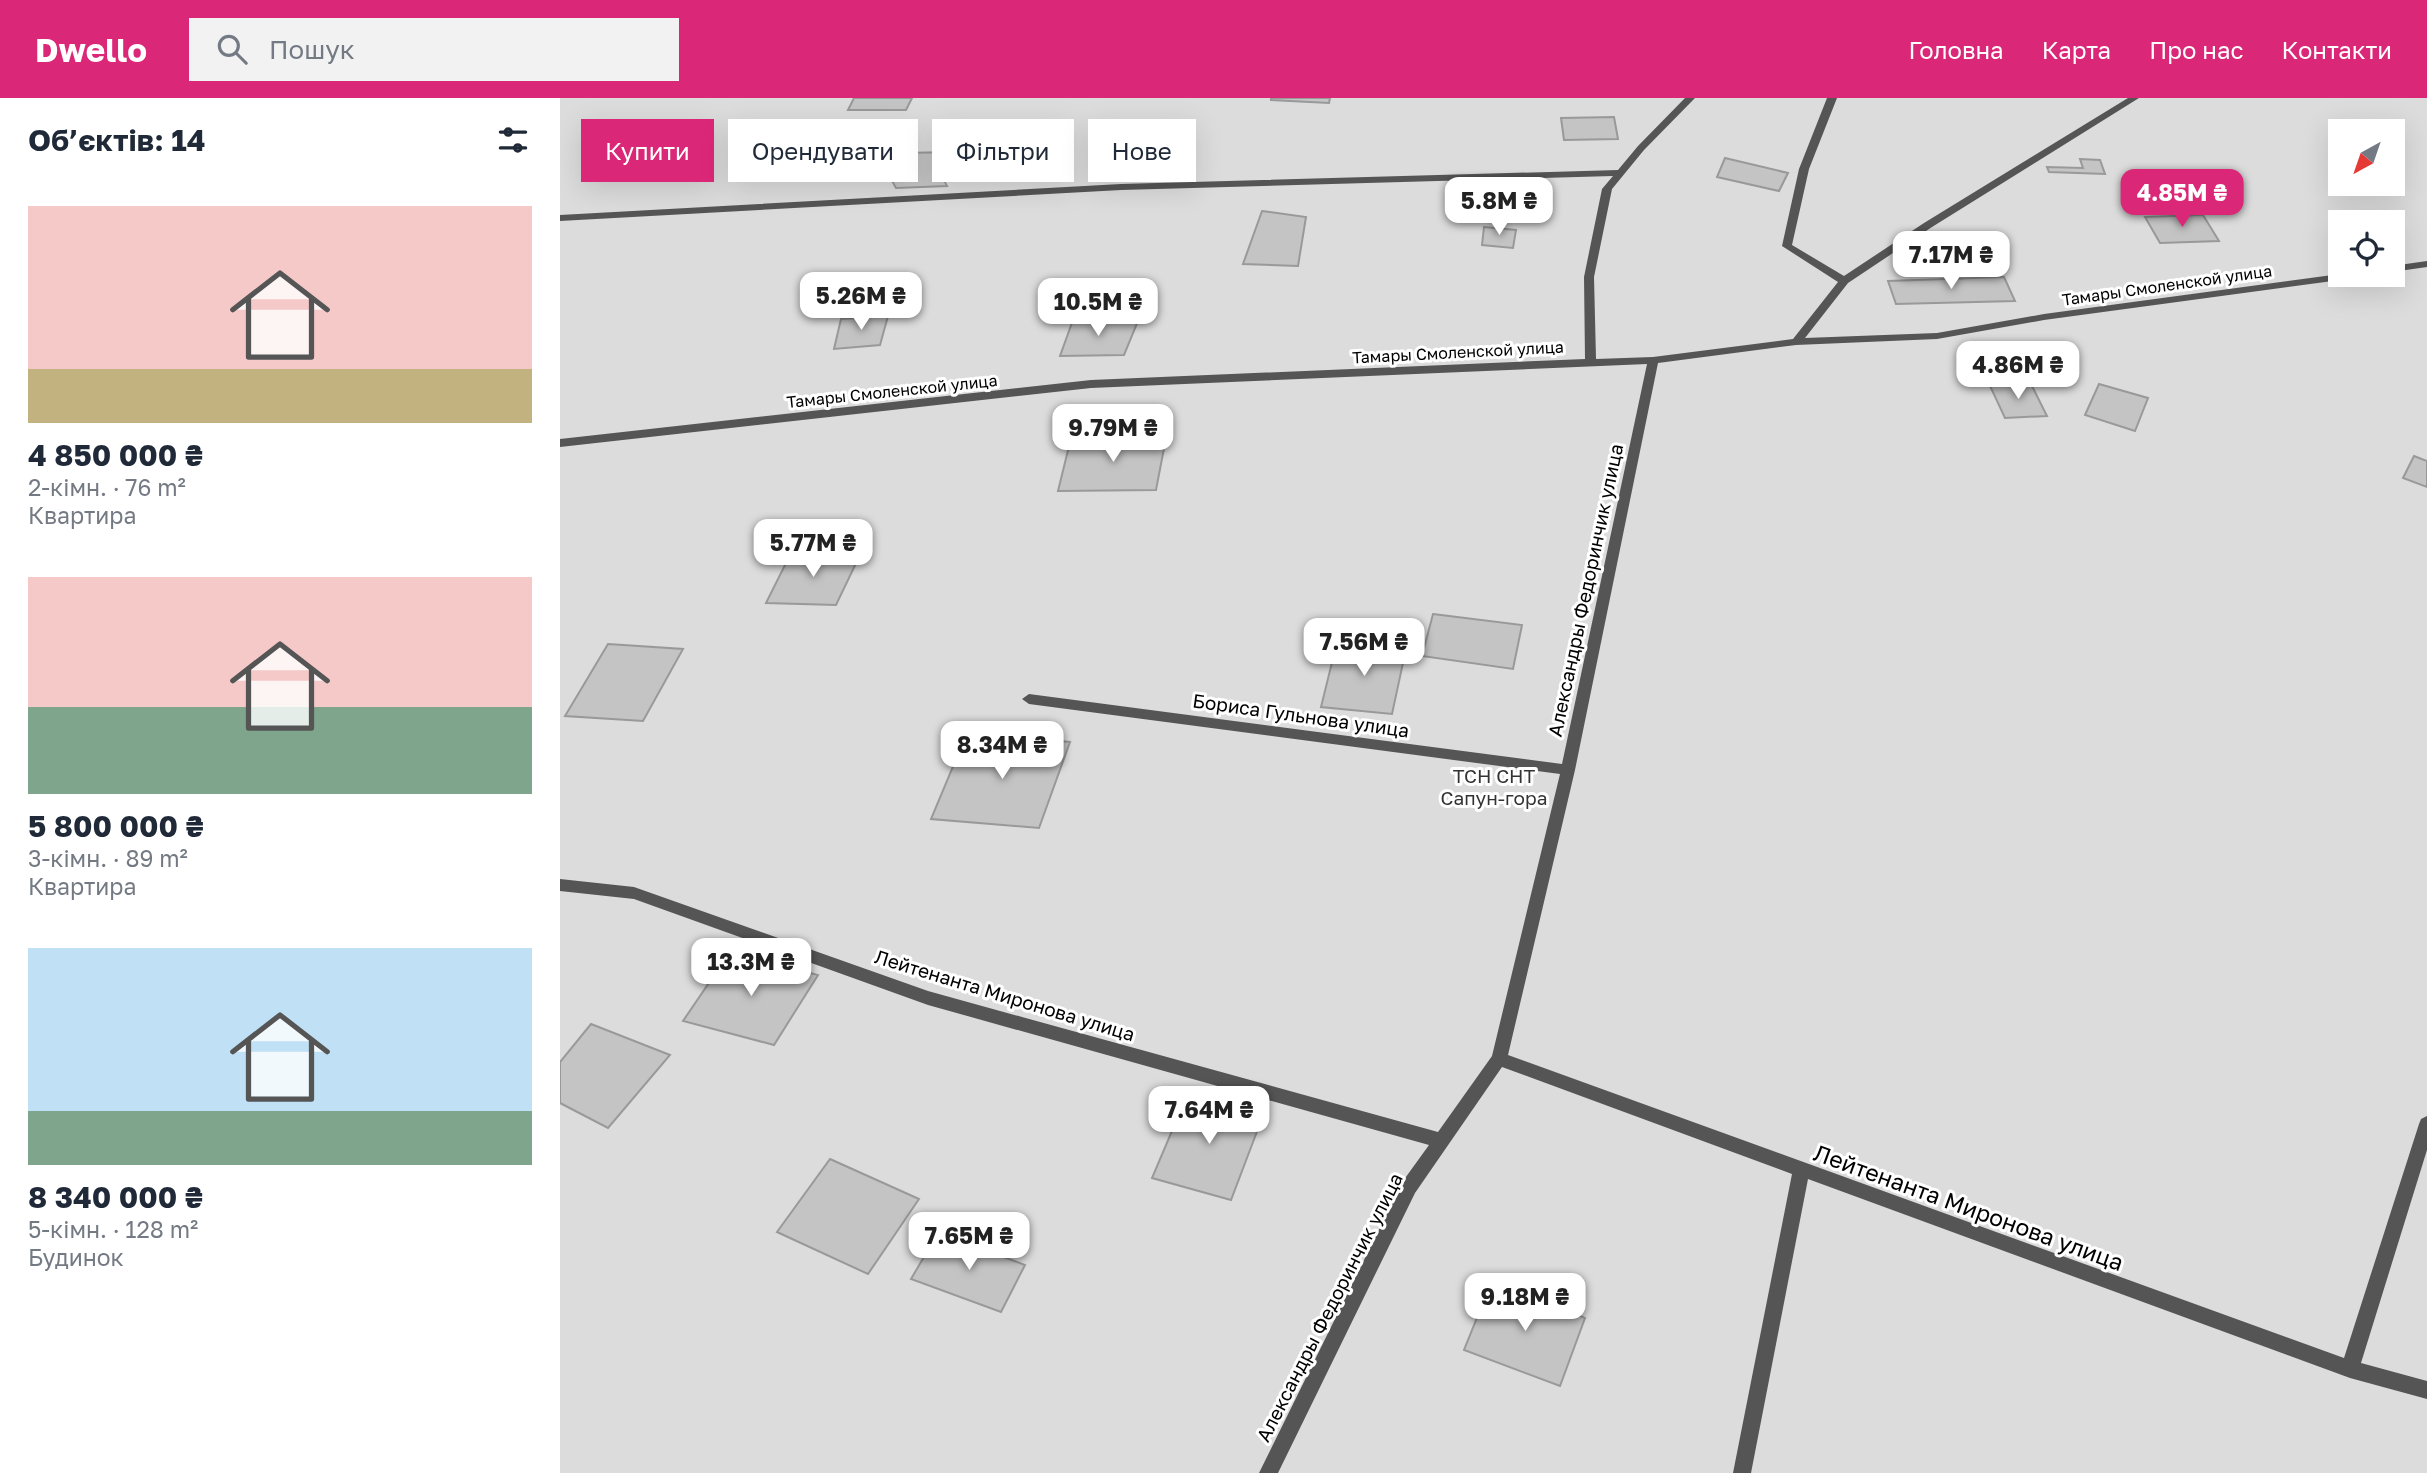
<!DOCTYPE html>
<html lang="uk">
<meta charset="utf-8">
<style>
:root{--surface:#fff;--page:#f2f2f3;--text:#1f2937;--muted:#747a83;--accent:#db2777}
body{margin:0;font-family:"Golos Text",sans-serif;background:var(--page);color:var(--text);height:100vh;display:flex;flex-direction:column;font-size:26px;white-space:nowrap}
*{box-sizing:border-box;margin:0}
p{font-size:23px;color:var(--muted)}
.icon{flex:none;width:38px;height:38px;fill:none;stroke:currentColor;stroke-width:2;stroke-linecap:round;stroke-linejoin:round}
.map{position:relative;flex:1;overflow:hidden}
.side{display:flex;flex-direction:column;background:var(--surface);width:560px}
.side>*{flex:none}
.hud{position:absolute;left:21px;top:21px;width:665px;height:63px;display:flex;gap:14px}
.needle{width:46px;rotate:220deg}
.tools{position:absolute;left:1768px;top:21px;display:grid;gap:14px}
.tools a{display:grid;place-items:center;width:77px;height:77px;border-radius:0px;background:var(--surface);box-shadow:0 7px 28px #0002;font-size:35px}
.price{position:absolute;translate:-50% -60px;padding:0 16px;border-radius:14px;background:#fff;color:#222;font-size:23px;line-height:46px;filter:drop-shadow(0 2px 4px #0008)}
.price::after{content:'';position:absolute;left:50%;top:42px;width:21px;height:16px;margin-left:-10px;background:inherit;clip-path:polygon(0 0,100% 0,50% 100%)}
.price.selected{background:var(--accent);color:#fff}
ul{padding:0;list-style:none}
li{display:grid;align-content:center;gap:14px;height:371px;padding:0 28px}
li span{display:grid;place-items:center;height:217px;border-radius:0px;color:#555}
li>.icon{margin-inline-start:auto}
span .icon{width:126px;height:126px;fill:#fffc;stroke-width:1}
li b{font-size:30px}
h2{display:flex;justify-content:space-between;align-items:center;height:84px;padding:0 28px;font-size:30px}
.tag{padding:0 24px;border-radius:0px;background:var(--surface);box-shadow:0 7px 28px #0002;font-size:24px;line-height:63px}
.tag.selected{background:var(--accent);color:#fff}
header{display:flex;align-items:center;gap:42px;box-sizing:border-box;height:98px;padding:0 35px;background:var(--accent);color:#fff}
header strong{font-size:33px}
nav{display:flex;gap:38px;margin-inline-start:auto;font-size:24px}
.search{width:490px;height:63px;background:var(--page);display:flex;align-items:center;gap:18px;box-sizing:border-box;padding:0 24px;border-radius:0px;color:var(--muted);font-size:26px}
main{display:flex;flex:1;min-height:0}
.map>svg:first-child{display:block}
</style>
<header>
<strong>Dwello</strong>
<div class="search"><svg class="icon" aria-label="search" viewBox="0 0 24 24"><circle cx="10" cy="10" r="6"/><path d="M15 15l6 6"/></svg>Пошук</div>
<nav><a>Головна</a><a>Карта</a><a>Про нас</a><a>Контакти</a></nav>
</header>
<main>
<section class="side">
<h2>Об’єктів: 14<svg class="icon" aria-label="filters" viewBox="0 0 24 24"><path d="M4 7h16M4 17h16"/><circle cx="9" cy="7" r="2"/><circle cx="15" cy="17" r="2"/></svg></h2>
<ul>
<li><span style="background:linear-gradient(#f6c9c9 75%,#c2b280 0)"><svg class="icon" aria-label="home" viewBox="0 0 24 24"><path d="M3 11l9-7 9 7M6 9v11h12V9"/></svg></span><div><b>4 850 000 ₴</b><p>2-кімн. · 76 m²</p><p>Квартира</p></div></li>
<li><span style="background:linear-gradient(#f6c9c9 60%,#7fa58c 0)"><svg class="icon" aria-label="home" viewBox="0 0 24 24"><path d="M3 11l9-7 9 7M6 9v11h12V9"/></svg></span><div><b>5 800 000 ₴</b><p>3-кімн. · 89 m²</p><p>Квартира</p></div></li>
<li><span style="background:linear-gradient(#bfe0f5 75%,#7fa58c 0)"><svg class="icon" aria-label="home" viewBox="0 0 24 24"><path d="M3 11l9-7 9 7M6 9v11h12V9"/></svg></span><div><b>8 340 000 ₴</b><p>5-кімн. · 128 m²</p><p>Будинок</p></div></li>
</ul>
</section>
<div class="map">
<svg width="1867" height="1375" viewBox="0 0 1867 1375">
<rect width="100%" height="100%" fill="#fff"/>
<path fill="#dcdcdc" fill-rule="evenodd" d="M0 0H1867V1375H0ZM1780 33H1832V86H1780ZM1780 124H1832V177H1780Z"/>
<g fill="#c4c4c4" stroke="#999" stroke-width="2">
<path d="M294 0H352L346 12H288Z"/>
<path d="M711 0H770L769 5 711 2Z"/>
<path d="M1054 19 1058 41 1004 42 1001 20Z"/>
<path d="M391 54 379 73 387 88 336 90 327 74 343 55Z"/>
<path d="M1165 60 1228 75 1219 93 1157 79Z"/>
<path d="M1520 61 1540 62 1545 76 1489 74 1487 69 1523 70Z"/>
<path d="M702 113 746 119 738 168 683 166Z"/>
<path d="M1643 117 1659 143 1600 145 1585 119Z"/>
<path d="M924 129 956 132 953 150 922 147Z"/>
<path d="M1444 179 1455 203 1336 206 1328 183Z"/>
<path d="M328 218 320 247 274 251 281 221Z"/>
<path d="M513 222 578 223 564 257 500 258Z"/>
<path d="M1471 286 1487 318 1445 320 1430 288Z"/>
<path d="M1539 286 1588 300 1575 333 1525 317Z"/>
<path d="M511 340H606L596 392 498 393Z"/>
<path d="M1854 358 1867 363V389L1843 380Z"/>
<path d="M231 455 300 457 276 507 206 505Z"/>
<path d="M873 516 962 527 953 571 862 558Z"/>
<path d="M777 544 846 551 832 616 761 609Z"/>
<path d="M48 546 123 551 83 623 5 618Z"/>
<path d="M407 635 510 644 479 730 371 721Z"/>
<path d="M170 854 258 877 214 947 123 923Z"/>
<path d="M31 926 110 957 48 1030 0 1005V964Z"/>
<path d="M628 995 704 1015 671 1102 592 1080Z"/>
<path d="M270 1061 359 1101 308 1176 217 1134Z"/>
<path d="M378 1135 465 1167 441 1214 351 1181Z"/>
<path d="M933 1180 1025 1220 1000 1288 904 1252Z"/>
</g>
<g fill="none" stroke-linecap="round" stroke-linejoin="round">
<g fill="#555" fill-rule="evenodd">
<path d="M1125 0H1135L1084 52 1052 91 1034 179 1036 261 1093 259 1233 241 1278 184 1222 148 1239 71 1267 0H1277L1249 71 1232 147 1284 178 1364 125 1568 0H1579L1372 129 1288 185 1245 240 1377 235 1484 216 1780 176 1800 177 1795 180 1484 222 1377 241 1236 247 1098 265 1015 672 948 957 1784 1260 1859 1026 1861 1021 1867 1018V1052L1801 1265 1867 1283V1301L1790 1280 1248 1081 1191 1375H1173L1232 1076 942 969 855 1095 718 1375H699L843 1083 869 1047 368 907 74 801 0 793V781L74 789 368 893 878 1034 932 958 1000 676 469 606 462 601 469 596 1002 666 1087 266 531 290 0 349V341L531 282 1025 261 1024 179 1042 91 1053 78 561 92 0 123V117L561 86 1058 72 1078 48Z"/>
<path d="M1867 163V169L1832 174V168Z"/>
</g>
</g>
<g text-anchor="middle" dominant-baseline="central" stroke-width="6" stroke-linejoin="round" paint-order="stroke">
<g font-size="16" fill="#000" stroke="#fff">
<text transform="translate(1607 187) rotate(-8)">Тамары Смоленской улица</text>
<text transform="translate(898 254) rotate(-3)">Тамары Смоленской улица</text>
<text transform="translate(332 293) rotate(-6)">Тамары Смоленской улица</text>
</g>
<g font-size="19" fill="#000" stroke="#fff">
<text transform="translate(1025 492) rotate(-78)">Александры Федоринчик улица</text>
<text transform="translate(741 617) rotate(8)">Бориса Гульнова улица</text>
<text transform="translate(445 897) rotate(17)">Лейтенанта Миронова улица</text>
<text transform="translate(769 1209) rotate(-63)">Александры Федоринчик улица</text>
</g>
<g font-size="19" fill="#333" stroke="#fff">
<text x="934" y="677">ТСН СНТ<tspan x="934" dy="22">Сапун-гора</tspan></text>
</g>
<g font-size="23" fill="#000" stroke="#fff">
<text transform="translate(1409 1109) rotate(20)">Лейтенанта Миронова улица</text>
</g>
</g>
</svg>
<div class="tools">
<a><svg class="needle" viewBox="-14 -14 28 28"><path d="M0-13l5 13h-10z" fill="#e53935"/><path d="M0 13l5-13h-10z" fill="#747a83"/></svg></a>
<a><svg class="icon" aria-label="locate" viewBox="0 0 24 24"><circle cx="12" cy="12" r="6"/><path d="M12 2v4M12 18v4M2 12h4M18 12h4"/></svg></a>
</div>
<b class="price selected" style="left:1622px;top:131px">4.85M ₴</b>
<b class="price" style="left:939px;top:139px">5.8M ₴</b>
<b class="price" style="left:1391px;top:193px">7.17M ₴</b>
<b class="price" style="left:301px;top:234px">5.26M ₴</b>
<b class="price" style="left:538px;top:240px">10.5M ₴</b>
<b class="price" style="left:1458px;top:303px">4.86M ₴</b>
<b class="price" style="left:553px;top:366px">9.79M ₴</b>
<b class="price" style="left:253px;top:481px">5.77M ₴</b>
<b class="price" style="left:804px;top:580px">7.56M ₴</b>
<b class="price" style="left:442px;top:683px">8.34M ₴</b>
<b class="price" style="left:191px;top:900px">13.3M ₴</b>
<b class="price" style="left:649px;top:1048px">7.64M ₴</b>
<b class="price" style="left:409px;top:1174px">7.65M ₴</b>
<b class="price" style="left:965px;top:1235px">9.18M ₴</b>
<div class="hud">
<a class="tag selected">Купити</a>
<a class="tag">Орендувати</a>
<a class="tag">Фільтри</a>
<a class="tag">Нове</a>
</div>
</div>
</main>
